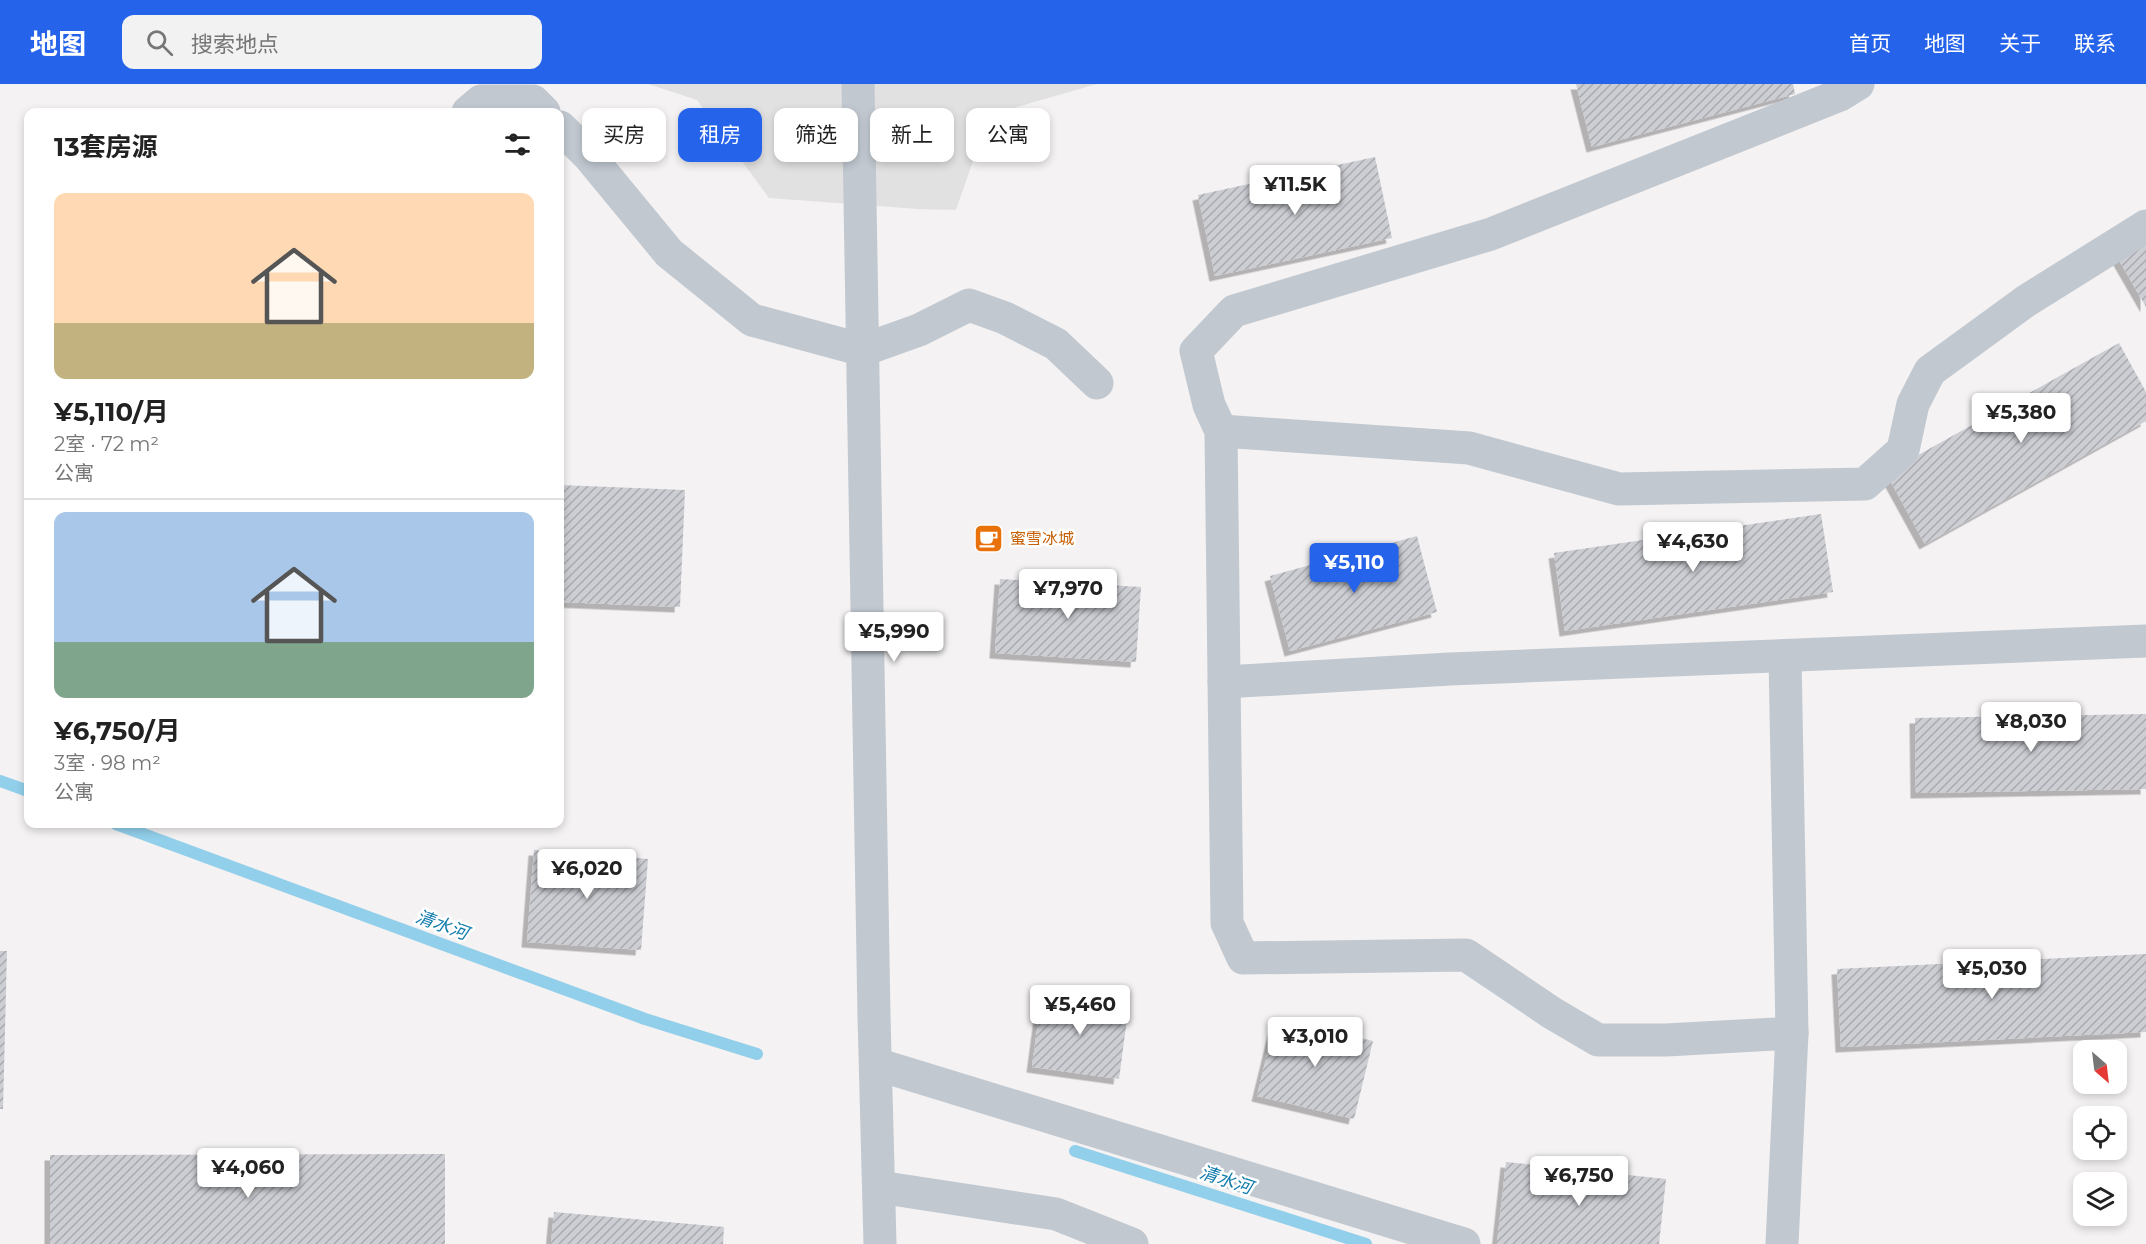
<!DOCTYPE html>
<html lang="zh">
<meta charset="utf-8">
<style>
:root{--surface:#fff;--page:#f2f2f2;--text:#222;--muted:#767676;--line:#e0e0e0;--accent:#2563eb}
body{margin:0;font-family:Montserrat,"Noto Sans SC",sans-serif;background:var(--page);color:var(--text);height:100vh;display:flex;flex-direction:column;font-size:22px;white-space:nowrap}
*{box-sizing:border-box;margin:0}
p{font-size:20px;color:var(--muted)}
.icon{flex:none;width:33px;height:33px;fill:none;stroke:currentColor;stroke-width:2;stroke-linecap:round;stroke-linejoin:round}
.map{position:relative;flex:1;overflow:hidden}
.details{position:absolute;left:24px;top:24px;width:540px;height:720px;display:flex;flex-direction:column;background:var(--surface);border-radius:12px;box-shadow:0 3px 9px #0003}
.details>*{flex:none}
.top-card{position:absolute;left:582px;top:24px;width:570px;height:54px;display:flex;gap:12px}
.needle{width:39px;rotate:152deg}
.fabs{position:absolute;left:2073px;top:956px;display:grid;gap:12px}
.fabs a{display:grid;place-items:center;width:54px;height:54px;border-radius:12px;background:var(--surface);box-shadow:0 3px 9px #0003;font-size:30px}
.price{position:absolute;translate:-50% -51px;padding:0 14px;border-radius:6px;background:#fff;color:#222;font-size:20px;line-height:39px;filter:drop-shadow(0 2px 3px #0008)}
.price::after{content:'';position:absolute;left:50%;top:36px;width:18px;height:14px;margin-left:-9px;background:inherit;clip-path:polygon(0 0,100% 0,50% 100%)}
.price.selected{background:var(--accent);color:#fff}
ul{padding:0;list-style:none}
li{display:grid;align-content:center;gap:12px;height:318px;padding:0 30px}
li+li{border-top:2px solid var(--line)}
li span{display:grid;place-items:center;height:186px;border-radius:12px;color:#555}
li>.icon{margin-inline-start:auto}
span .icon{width:108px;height:108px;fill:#fffc;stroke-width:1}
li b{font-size:26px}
h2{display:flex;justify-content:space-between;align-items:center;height:72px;padding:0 30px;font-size:26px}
.chip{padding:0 21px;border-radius:12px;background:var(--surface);box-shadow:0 3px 9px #0003;font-size:21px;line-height:54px}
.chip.selected{background:var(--accent);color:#fff}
header{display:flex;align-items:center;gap:36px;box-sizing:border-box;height:84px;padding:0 30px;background:var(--accent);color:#fff}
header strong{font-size:28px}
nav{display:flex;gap:33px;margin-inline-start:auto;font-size:21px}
.search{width:420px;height:54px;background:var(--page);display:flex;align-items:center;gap:15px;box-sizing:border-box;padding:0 21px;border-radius:12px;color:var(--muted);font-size:22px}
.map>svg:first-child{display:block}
</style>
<header>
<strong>地图</strong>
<div class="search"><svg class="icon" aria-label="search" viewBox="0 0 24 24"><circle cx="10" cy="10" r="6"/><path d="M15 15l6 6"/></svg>搜索地点</div>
<nav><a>首页</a><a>地图</a><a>关于</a><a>联系</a></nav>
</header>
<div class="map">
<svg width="2146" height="1160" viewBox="0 0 2146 1160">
<defs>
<pattern id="building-hatch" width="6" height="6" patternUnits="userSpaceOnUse" patternTransform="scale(1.5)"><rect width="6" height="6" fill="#ccced4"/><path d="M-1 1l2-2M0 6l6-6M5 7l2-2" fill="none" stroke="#a8aaaf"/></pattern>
<filter id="shadow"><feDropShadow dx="-5.5" dy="5.5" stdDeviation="0" flood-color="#0004"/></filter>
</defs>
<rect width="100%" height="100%" fill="#f4f2f2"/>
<path fill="#e2e1e1" d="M648 0H1097L989 31 956 126 918 125 769 114 697 16Z"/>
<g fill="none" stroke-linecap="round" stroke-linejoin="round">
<g stroke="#92cfea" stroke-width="12">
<path d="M0 697 28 707"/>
<path d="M116 740 645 935 757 970"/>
<path d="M1075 1067 1366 1160"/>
</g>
</g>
<g fill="url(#building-hatch)" filter="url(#shadow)">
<path d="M1576 0H1793L1795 10 1592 63Z"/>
<path d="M1375 73 1392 154 1215 192 1198 111Z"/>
<path d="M2146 154V223L2116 171Z"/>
<path d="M2119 259 2146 308V337L1925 460 1886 389Z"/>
<path d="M560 401 685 406 680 523 560 518Z"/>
<path d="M1821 430 1833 508 1565 547 1554 469Z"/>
<path d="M1417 452 1437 528 1290 567 1270 492Z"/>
<path d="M1000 495 1141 503 1136 578 995 569Z"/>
<path d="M2146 630V705L1916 709 1915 634Z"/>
<path d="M534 766 648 775 641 866 527 858Z"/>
<path d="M0 867H7L3 1025H0Z"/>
<path d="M2146 870V948L1841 963 1837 885Z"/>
<path d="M1042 908 1129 920 1119 995 1032 983Z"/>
<path d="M1276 934 1373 957 1354 1035 1257 1012Z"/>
<path d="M445 1070V1160H50V1071Z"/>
<path d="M1506 1078 1666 1095 1659 1160H1497Z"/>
<path d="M554 1128 724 1143 723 1160H551Z"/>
</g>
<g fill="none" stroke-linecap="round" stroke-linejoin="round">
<g stroke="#c1c8d0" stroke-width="33">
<path d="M858 0 874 932 880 1160"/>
<path d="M468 28 481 17H533L544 28"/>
<path d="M560 43 589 72 669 169 752 236 863 266 919 246 969 221 1005 234 1056 260 1097 299"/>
<path d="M1221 347 1469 364 1619 405 1865 400 1903 366 1913 320 1930 287 2026 217 2146 142"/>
<path d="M1224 598 1450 585 2146 557"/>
<path d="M1792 949 1666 956H1598L1552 929 1466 871 1243 874 1227 839 1221 347 1209 321 1196 267 1234 227 1491 150 1840 11 1858 0"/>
<path d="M876 980 1464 1160"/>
<path d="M879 1103 1056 1130 1132 1160"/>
<path d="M1782 1160 1792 949 1785 572"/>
</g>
</g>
<defs>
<symbol id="cafe-square" viewBox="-11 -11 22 22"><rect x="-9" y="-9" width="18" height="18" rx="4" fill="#e8710a" stroke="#fff"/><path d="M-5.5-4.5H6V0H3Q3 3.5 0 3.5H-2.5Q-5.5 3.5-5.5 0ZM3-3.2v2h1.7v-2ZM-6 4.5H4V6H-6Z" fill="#fff"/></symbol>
</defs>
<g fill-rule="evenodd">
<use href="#cafe-square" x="972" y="438" width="33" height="33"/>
</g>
<g text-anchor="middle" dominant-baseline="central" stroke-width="5" stroke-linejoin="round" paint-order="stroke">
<g font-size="16" fill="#c56008" stroke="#fff" text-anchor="start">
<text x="1010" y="454">蜜雪冰城</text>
</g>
<g font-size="18" font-style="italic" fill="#117bab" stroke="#fff">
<text transform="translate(442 841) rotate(20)">清水河</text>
<text transform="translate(1226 1096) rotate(18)">清水河</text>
</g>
</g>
</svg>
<div class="fabs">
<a><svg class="needle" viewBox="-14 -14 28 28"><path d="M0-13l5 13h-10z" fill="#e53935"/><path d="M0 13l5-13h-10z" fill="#767676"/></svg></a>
<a><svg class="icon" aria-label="locate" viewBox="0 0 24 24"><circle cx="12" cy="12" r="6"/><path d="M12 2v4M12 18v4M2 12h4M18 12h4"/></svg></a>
<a><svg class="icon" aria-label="layers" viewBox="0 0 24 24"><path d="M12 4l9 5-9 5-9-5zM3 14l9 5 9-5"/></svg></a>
</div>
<b class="price" style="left:1295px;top:132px">¥11.5K</b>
<b class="price" style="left:2021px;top:360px">¥5,380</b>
<b class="price" style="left:1693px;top:489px">¥4,630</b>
<b class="price selected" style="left:1354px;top:510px">¥5,110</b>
<b class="price" style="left:1068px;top:536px">¥7,970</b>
<b class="price" style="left:894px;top:579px">¥5,990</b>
<b class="price" style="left:2031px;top:669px">¥8,030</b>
<b class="price" style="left:587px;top:816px">¥6,020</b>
<b class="price" style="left:1992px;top:916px">¥5,030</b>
<b class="price" style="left:1080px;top:952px">¥5,460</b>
<b class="price" style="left:1315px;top:984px">¥3,010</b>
<b class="price" style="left:248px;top:1115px">¥4,060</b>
<b class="price" style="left:1579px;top:1123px">¥6,750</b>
<div class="top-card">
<a class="chip">买房</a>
<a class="chip selected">租房</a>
<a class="chip">筛选</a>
<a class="chip">新上</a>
<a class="chip">公寓</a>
</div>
<section class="details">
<h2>13套房源<svg class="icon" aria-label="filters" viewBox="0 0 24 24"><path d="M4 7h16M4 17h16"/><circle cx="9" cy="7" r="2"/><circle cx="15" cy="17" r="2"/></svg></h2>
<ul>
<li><span style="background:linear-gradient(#ffd9b3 70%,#c2b280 0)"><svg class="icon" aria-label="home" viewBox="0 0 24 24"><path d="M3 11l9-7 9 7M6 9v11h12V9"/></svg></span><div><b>¥5,110/月</b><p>2室 · 72 m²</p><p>公寓</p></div></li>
<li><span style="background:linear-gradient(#a9c7e8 70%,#7fa58c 0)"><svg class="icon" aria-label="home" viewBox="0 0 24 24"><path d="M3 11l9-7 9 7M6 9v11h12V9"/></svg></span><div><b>¥6,750/月</b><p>3室 · 98 m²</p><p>公寓</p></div></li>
</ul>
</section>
</div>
